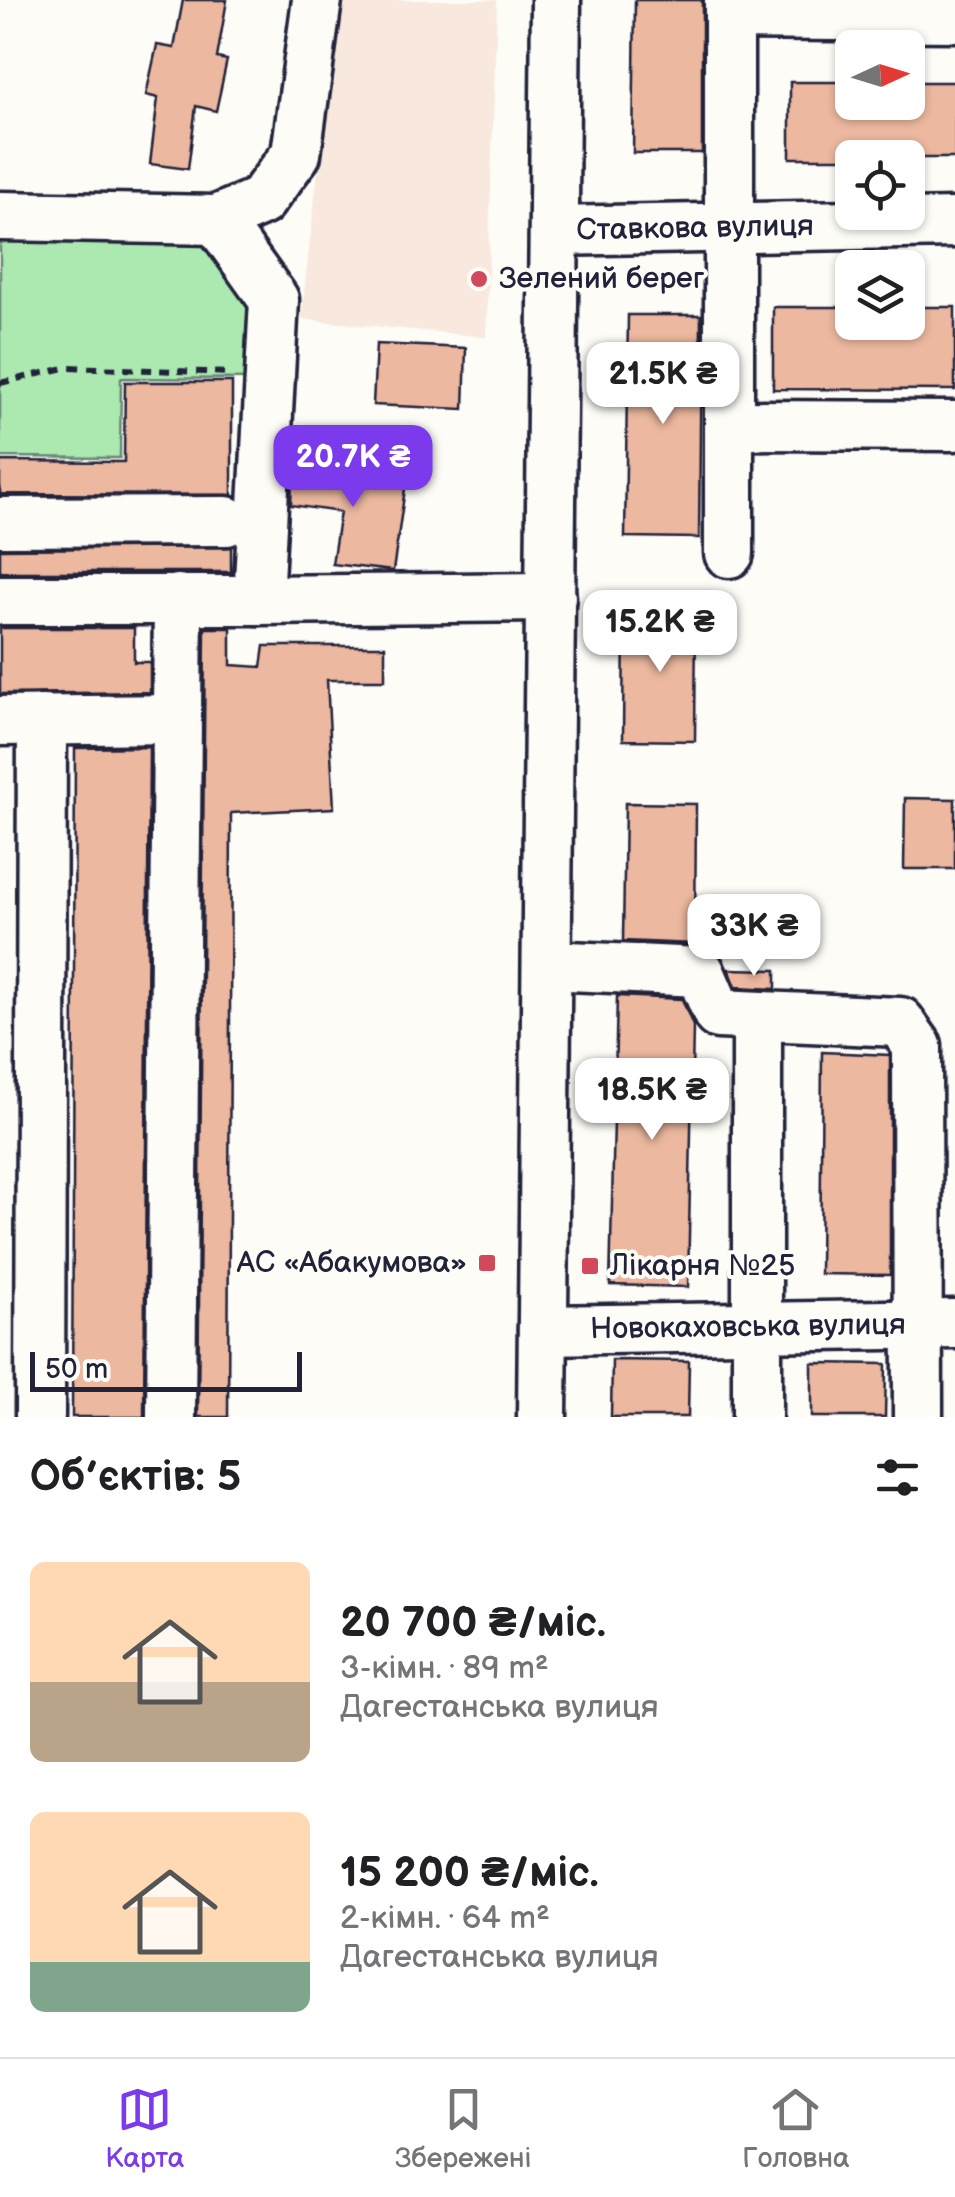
<!DOCTYPE html>
<html lang="uk">
<meta charset="utf-8">
<style>
:root{--surface:#fff;--page:#f2f2f2;--text:#202124;--muted:#757577;--line:#e0e0e0;--accent:#7c3aed}
body{margin:0;font-family:"Balsamiq Sans",sans-serif;background:var(--page);color:var(--text);height:100vh;display:flex;flex-direction:column;font-size:38px;white-space:nowrap}
*{box-sizing:border-box;margin:0}
p{font-size:32px;color:var(--muted)}
.icon{flex:none;width:55px;height:55px;fill:none;stroke:currentColor;stroke-width:2;stroke-linecap:round;stroke-linejoin:round}
.map{position:relative;height:1417px;overflow:hidden}
.sheet{display:flex;flex-direction:column;background:var(--surface);flex:1}
.sheet>*{flex:none}
.needle{width:65px;rotate:86deg}
.tools{position:absolute;left:835px;top:30px;display:grid;gap:20px}
.tools a{display:grid;place-items:center;width:90px;height:90px;border-radius:15px;background:var(--surface);box-shadow:0 2px 8px #0004;font-size:50px}
.scale{position:absolute;left:30px;bottom:25px;width:272px;box-sizing:border-box;padding-left:10px;border:5px solid #22223b;border-top:0;font-size:28px;line-height:35px;white-space:nowrap;color:#22223b;-webkit-text-stroke:8px #fdfcf7;paint-order:stroke}
.price{position:absolute;translate:-50% -85px;padding:0 22px;border-radius:20px;background:#fff;color:#222;font-size:32px;line-height:65px;filter:drop-shadow(0 2px 5px #0008)}
.price::after{content:'';position:absolute;left:50%;top:60px;width:30px;height:22px;margin-left:-15px;background:inherit;clip-path:polygon(0 0,100% 0,50% 100%)}
.price.active{background:var(--accent);color:#fff}
ul{padding:0;list-style:none}
li{display:flex;align-items:center;gap:30px;height:250px;padding:0 30px}
li span{display:grid;place-items:center;flex:none;width:280px;height:200px;border-radius:15px;color:#555}
li>.icon{margin-inline-start:auto}
span .icon{width:120px;height:120px;fill:#fffc;stroke-width:1}
li b{font-size:42px}
h2{display:flex;justify-content:space-between;align-items:center;height:120px;padding:0 30px;font-size:42px}
.tabs{display:flex;justify-content:space-around;align-items:center;height:140px;border-top:2px solid var(--line);background:var(--surface);font-size:28px;color:var(--muted)}
.tabs a{display:grid;justify-items:center;gap:5px}
.tabs .active{color:var(--accent)}
.map>svg:first-child{display:block}
</style>
<div class="map">
<svg width="955" height="1417" viewBox="0 0 955 1417">
<rect width="100%" height="100%" fill="#fdfcf7"/>
<filter id="ink" filterUnits="userSpaceOnUse"><feTurbulence type="fractalNoise" baseFrequency=".01" numOctaves="2"/><feDisplacementMap in="SourceGraphic" scale="20" xChannelSelector="R" yChannelSelector="G"/><feConvolveMatrix kernelMatrix="1 2 1 2 8 2 1 2 1" color-interpolation-filters="sRGB"/></filter>
<g filter="url(#ink)">
<path fill="#f8e8dd" d="M338 0H497L486 337 301 319Z"/>
<path fill="#abe9b0" stroke="#668676" stroke-width="2.5" d="M0 231 203 234 262 303 257 379 121 378 120 458 0 457Z"/>
<g fill="#ecb89f" stroke="#22223b" stroke-width="2.5">
<path d="M183 0H227L217 58 227 60 216 111 196 106 188 169 150 164 158 98 146 95 157 45 174 48Z"/>
<path d="M635 0H702V153H633Z"/>
<path d="M790 82H852V102H908V82H955V158H790Z"/>
<path d="M773 307H852V322H908V307H955V390L773 389Z"/>
<path d="M628 315H701L699 538 625 537Z"/>
<path d="M376 344 466 348 464 409 373 405Z"/>
<path d="M125 382H232V495L0 494V461L124 462Z"/>
<path d="M293 457 371 468 369 477 406 482 393 571 332 564 340 512 291 505Z"/>
<path d="M231 547V572H0V549Z"/>
<path d="M624 609 696 610 695 741 623 740Z"/>
<path d="M0 628H134V662H150V692L0 694Z"/>
<path d="M205 628H231V665L261 667 264 646H385V680H327L334 808 231 813 228 1417H198Z"/>
<path d="M149 747 144 1417H72L75 748Z"/>
<path d="M905 798 955 799V869H904Z"/>
<path d="M625 803 696 804 695 944 623 941Z"/>
<path d="M729 969 776 970V989L736 987Z"/>
<path d="M617 996 682 999 693 1026 688 1287 610 1285Z"/>
<path d="M822 1052 890 1055V1275L820 1274Z"/>
<path d="M612 1360 689 1361 688 1417H611Z"/>
<path d="M812 1363 886 1364 885 1417H812Z"/>
</g>
<g fill="none" stroke-linecap="round" stroke-linejoin="round">
<defs>
<g id="minor">
<path d="M729 15 955 17"/>
<path d="M0 216 217 220 261 201 296 154 317 0"/>
<path d="M217 220 274 300 258 600 551 597"/>
<path id="s1" d="M555 231 955 223"/>
<path d="M731 425 955 426"/>
<path d="M0 522 226 521"/>
<path d="M729 553V0"/>
<path d="M0 600H258"/>
<path d="M0 721 176 719"/>
<path d="M547 965 700 972 718 1014 900 1022 917 1046 918 1417"/>
<path id="s2" d="M543 1330 955 1324"/>
<path d="M40 1417 42 720"/>
<path d="M171 1417 178 599"/>
<path d="M542 1417 556 0"/>
<path d="M757 1417V1016"/>
</g>
</defs>
<use href="#minor" stroke="#22223b" stroke-width="55"/>
<path stroke="#22223b" stroke-width="6" stroke-dasharray="10 8" stroke-linecap="butt" d="M0 383 69 367 231 373"/>
<use href="#minor" stroke="#fdfcf7" stroke-width="48"/>
</g>
</g>
<g fill="#d1495b" stroke="#fdfcf7" stroke-width="4">
<circle cx="479" cy="279" r="10"/>
<rect x="477" y="1253" width="20" height="20" rx="5"/>
<rect x="580" y="1256" width="20" height="20" rx="5"/>
</g>
<g text-anchor="middle" dominant-baseline="central" stroke-width="8" stroke-linejoin="round" paint-order="stroke">
<g font-size="30" fill="#22223b" stroke="#fdfcf7">
<text stroke="none"><textPath href="#s1" startOffset="140">Ставкова вулиця</textPath></text>
<text stroke="none"><textPath href="#s2" startOffset="205">Новокаховська вулиця</textPath></text>
</g>
<g font-size="30" fill="#22223b" stroke="#fdfcf7" text-anchor="start">
<text x="499" y="279">Зелений берег</text>
<text x="467" y="1263" text-anchor="end">АС «Абакумова»</text>
<text x="610" y="1266">Лікарня №25</text>
</g>
</g>
</svg>
<div class="tools">
<a><svg class="needle" viewBox="-14 -14 28 28"><path d="M0-13l5 13h-10z" fill="#e53935"/><path d="M0 13l5-13h-10z" fill="#757577"/></svg></a>
<a><svg class="icon" aria-label="locate" viewBox="0 0 24 24"><circle cx="12" cy="12" r="6"/><path d="M12 2v4M12 18v4M2 12h4M18 12h4"/></svg></a>
<a><svg class="icon" aria-label="layers" viewBox="0 0 24 24"><path d="M12 4l9 5-9 5-9-5zM3 14l9 5 9-5"/></svg></a>
</div>
<div class="scale">50 m</div>
<b class="price" style="left:663px;top:427px">21.5K ₴</b>
<b class="price active" style="left:353px;top:510px">20.7K ₴</b>
<b class="price" style="left:660px;top:675px">15.2K ₴</b>
<b class="price" style="left:754px;top:979px">33K ₴</b>
<b class="price" style="left:652px;top:1143px">18.5K ₴</b>
</div>
<section class="sheet">
<h2>Об’єктів: 5<svg class="icon" aria-label="filters" viewBox="0 0 24 24"><path d="M4 7h16M4 17h16"/><circle cx="9" cy="7" r="2"/><circle cx="15" cy="17" r="2"/></svg></h2>
<ul>
<li><span style="background:linear-gradient(#ffd9b3 60%,#b9a48a 0)"><svg class="icon" aria-label="home" viewBox="0 0 24 24"><path d="M3 11l9-7 9 7M6 9v11h12V9"/></svg></span><div><b>20 700 ₴/міс.</b><p>3-кімн. · 89 m²</p><p>Дагестанська вулиця</p></div></li>
<li><span style="background:linear-gradient(#ffd9b3 75%,#7fa58c 0)"><svg class="icon" aria-label="home" viewBox="0 0 24 24"><path d="M3 11l9-7 9 7M6 9v11h12V9"/></svg></span><div><b>15 200 ₴/міс.</b><p>2-кімн. · 64 m²</p><p>Дагестанська вулиця</p></div></li>
</ul>
</section>
<nav class="tabs">
<a class="active"><svg class="icon" aria-label="map" viewBox="0 0 24 24"><path d="M3 6l6-2 6 2 6-2v14l-6 2-6-2-6 2zM9 4v14M15 6v14"/></svg>Карта</a>
<a><svg class="icon" aria-label="saved" viewBox="0 0 24 24"><path d="M7 4h10v16l-5-4-5 4z"/></svg>Збережені</a>
<a><svg class="icon" aria-label="home" viewBox="0 0 24 24"><path d="M3 11l9-7 9 7M6 9v11h12V9"/></svg>Головна</a>
</nav>
